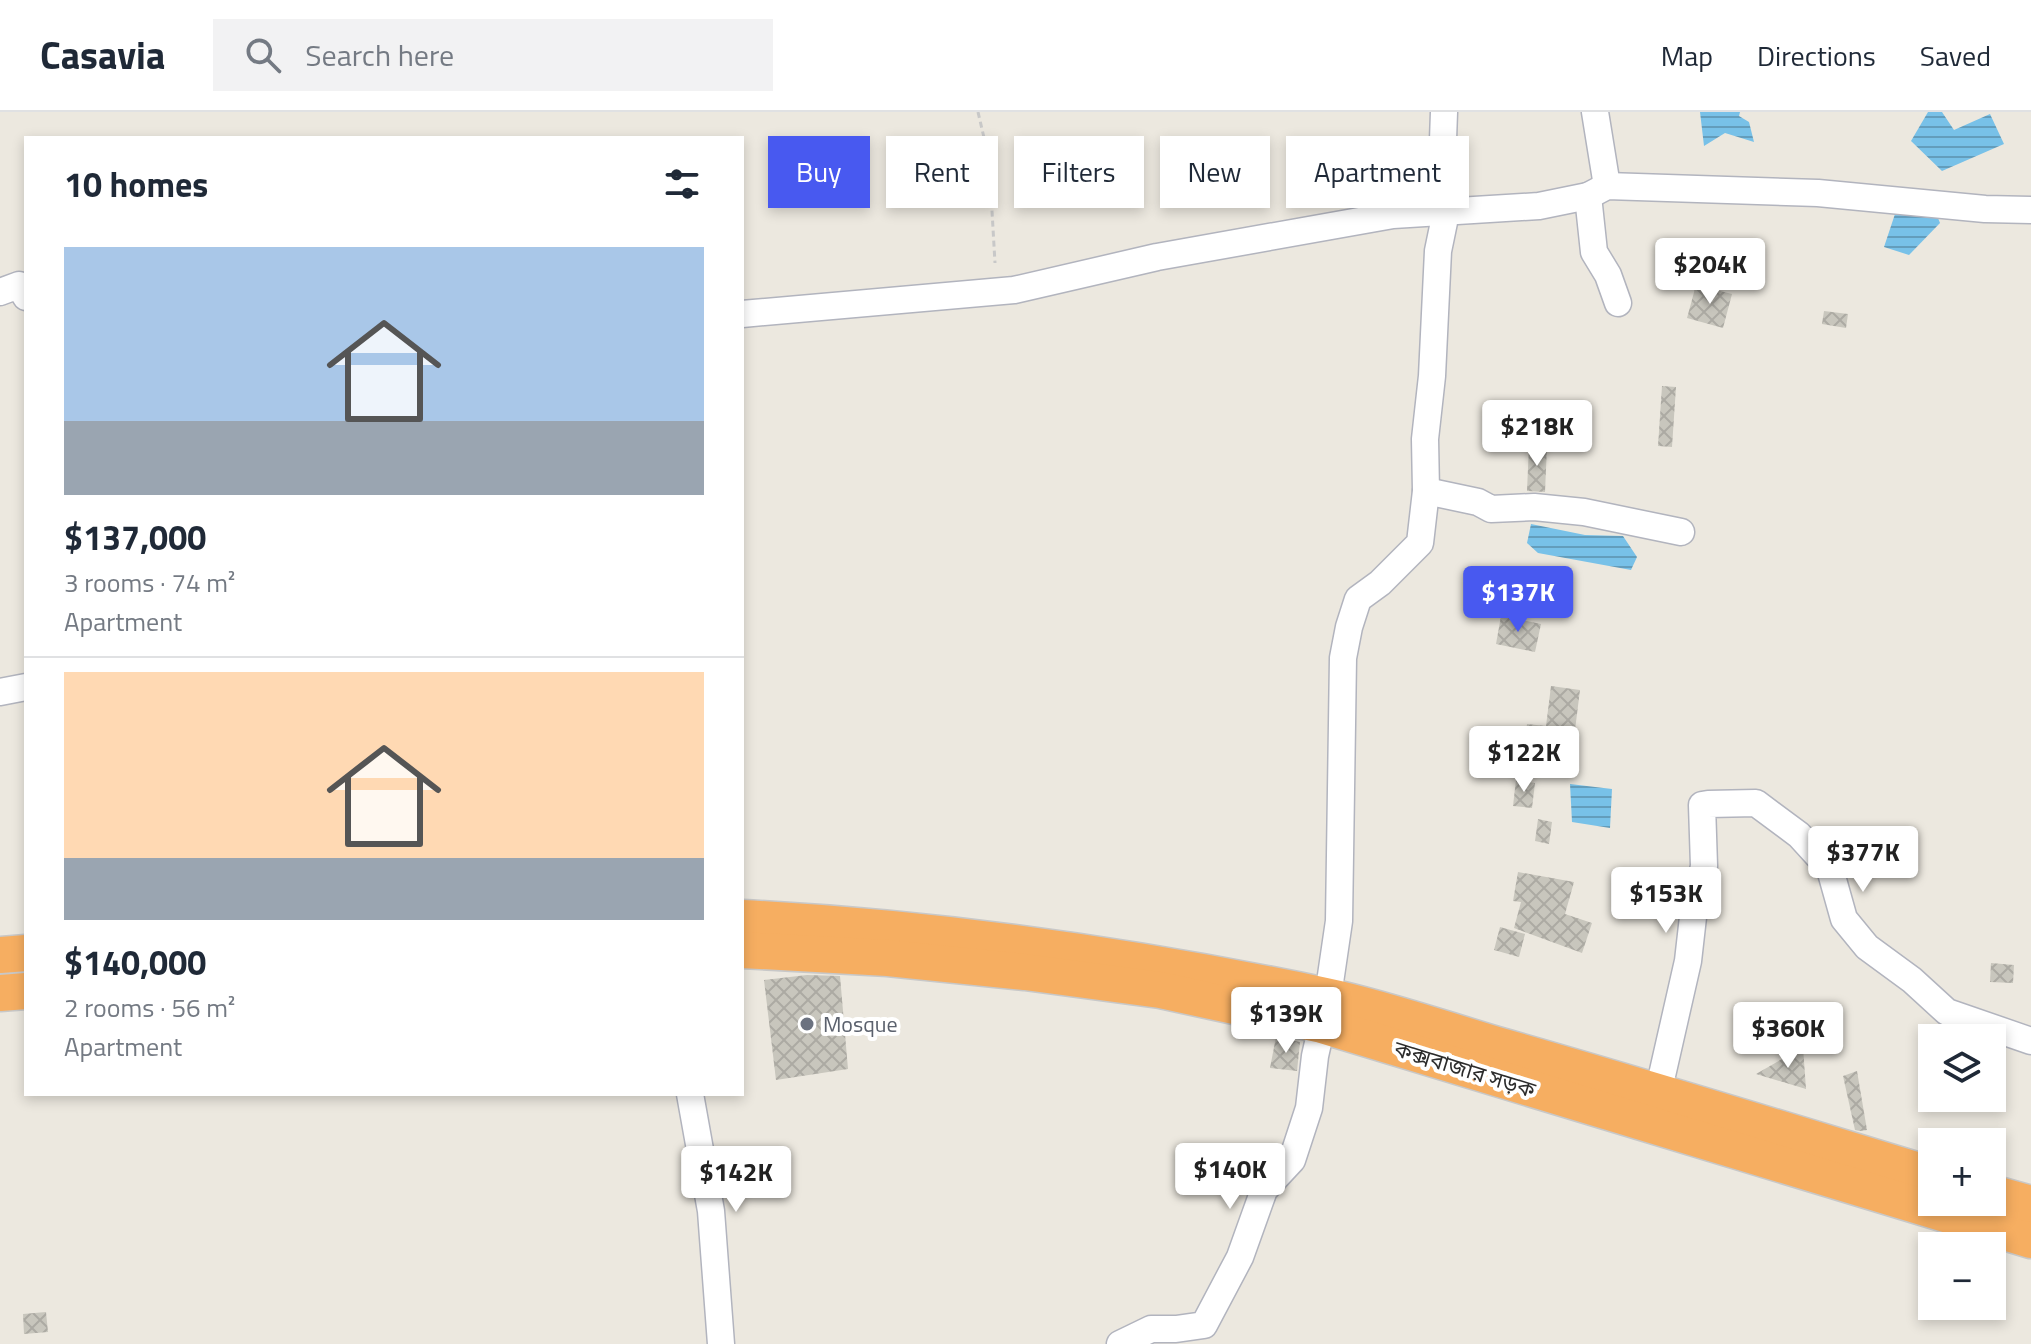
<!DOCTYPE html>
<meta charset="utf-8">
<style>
:root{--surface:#fff;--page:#f2f2f3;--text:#1f2937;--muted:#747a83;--line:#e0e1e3;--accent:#4859f0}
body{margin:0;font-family:"Titillium Web","Noto Sans Bengali",sans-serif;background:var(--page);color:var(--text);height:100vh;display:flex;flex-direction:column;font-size:30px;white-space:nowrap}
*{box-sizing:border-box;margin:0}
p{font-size:26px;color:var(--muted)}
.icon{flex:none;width:44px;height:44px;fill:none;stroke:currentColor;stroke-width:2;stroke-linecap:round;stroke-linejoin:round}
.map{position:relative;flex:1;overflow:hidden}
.details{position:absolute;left:24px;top:24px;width:720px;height:960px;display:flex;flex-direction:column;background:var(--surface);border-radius:0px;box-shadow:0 4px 12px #0003}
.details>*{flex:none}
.guide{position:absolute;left:768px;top:24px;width:760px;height:72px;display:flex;gap:16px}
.controls{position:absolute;left:1918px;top:912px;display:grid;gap:16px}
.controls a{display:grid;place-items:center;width:88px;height:88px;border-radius:0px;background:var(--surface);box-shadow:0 4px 12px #0003;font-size:40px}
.price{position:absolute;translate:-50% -68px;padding:0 18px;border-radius:8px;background:#fff;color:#222;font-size:26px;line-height:52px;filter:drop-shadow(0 2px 4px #0008)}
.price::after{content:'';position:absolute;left:50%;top:48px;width:24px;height:18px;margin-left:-12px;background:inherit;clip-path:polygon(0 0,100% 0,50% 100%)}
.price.on{background:var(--accent);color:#fff}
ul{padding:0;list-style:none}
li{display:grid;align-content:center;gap:16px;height:424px;padding:0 40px}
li+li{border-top:2px solid var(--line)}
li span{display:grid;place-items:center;height:248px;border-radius:0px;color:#555}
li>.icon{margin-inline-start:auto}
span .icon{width:144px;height:144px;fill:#fffc;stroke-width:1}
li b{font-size:34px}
h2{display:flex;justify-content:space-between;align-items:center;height:96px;padding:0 40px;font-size:34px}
.tag{padding:0 28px;border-radius:0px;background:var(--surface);box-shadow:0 4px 12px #0003;font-size:28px;line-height:72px}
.tag.on{background:var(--accent);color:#fff}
header{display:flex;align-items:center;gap:48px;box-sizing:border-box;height:112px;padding:0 40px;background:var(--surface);border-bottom:2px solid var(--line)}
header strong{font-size:38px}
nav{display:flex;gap:44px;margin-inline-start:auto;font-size:28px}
.search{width:560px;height:72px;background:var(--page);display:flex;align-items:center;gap:20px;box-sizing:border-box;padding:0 28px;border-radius:0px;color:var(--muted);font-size:30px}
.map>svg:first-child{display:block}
</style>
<header>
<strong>Casavia</strong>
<div class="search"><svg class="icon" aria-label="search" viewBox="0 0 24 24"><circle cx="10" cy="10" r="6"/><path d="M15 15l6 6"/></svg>Search here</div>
<nav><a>Map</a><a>Directions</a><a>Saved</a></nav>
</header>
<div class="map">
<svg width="2031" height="1232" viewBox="0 0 2031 1232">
<defs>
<pattern id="water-rules" width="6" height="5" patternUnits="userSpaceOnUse" patternTransform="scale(2)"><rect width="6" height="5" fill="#78c1e8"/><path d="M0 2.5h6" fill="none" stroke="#639dbc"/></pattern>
<pattern id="building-cross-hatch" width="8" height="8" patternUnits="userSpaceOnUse" patternTransform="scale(2)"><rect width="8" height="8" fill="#c8c6bd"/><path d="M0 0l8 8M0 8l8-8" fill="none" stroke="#acaaa3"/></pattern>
</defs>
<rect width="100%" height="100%" fill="#ece8df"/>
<g fill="url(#water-rules)">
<path d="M1700 0H1740L1739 4 1749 10 1754 30 1725 21 1704 34Z"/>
<path d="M1928 0H1942L1954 18 1990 2 2004 32 1942 59 1911 29Z"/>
<path d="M1897 96 1936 101 1940 111 1909 143 1884 135Z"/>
<path d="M1531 412 1585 423 1623 424 1637 445 1631 458 1538 441 1527 431Z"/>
<path d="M1570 672 1612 677 1610 716 1572 710Z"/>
</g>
<g fill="url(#building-cross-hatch)">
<path d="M1696 173 1732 182 1723 216 1687 206Z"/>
<path d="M1824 199 1848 202 1846 216 1822 212Z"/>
<path d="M1662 274 1676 275 1672 335 1658 334Z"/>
<path d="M1529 333 1547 334 1545 380 1527 379Z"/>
<path d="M1501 504 1541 512 1535 540 1496 532Z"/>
<path d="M1551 574 1580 578 1572 642 1525 634 1527 612 1546 614Z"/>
<path d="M1516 668 1535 671 1532 696 1513 694Z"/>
<path d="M1538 707 1552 710 1549 732 1535 729Z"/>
<path d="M1518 760 1574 770 1565 802 1592 811 1582 841 1514 816 1521 790 1513 789Z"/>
<path d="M1500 815 1525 822 1519 845 1494 838Z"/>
<path d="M1991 851 2014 853 2013 871 1990 870Z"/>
<path d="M807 863 840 864 848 957 776 968 764 868Z"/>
<path d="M1276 925 1300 930 1297 959 1270 956Z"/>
<path d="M1803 935 1806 977 1756 962Z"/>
<path d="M1857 959 1867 1018 1860 1019 1855 1018 1843 964Z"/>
<path d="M46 1200 48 1220 24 1222 23 1202Z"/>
</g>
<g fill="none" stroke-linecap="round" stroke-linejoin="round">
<defs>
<g id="minor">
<path d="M1595 0 1607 74"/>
<path d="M1588 84 1594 140 1608 163 1618 191"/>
<path d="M0 180 19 173 26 185"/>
<path d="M742 202 1014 178 1157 145 1393 103 1539 94 1588 84 1607 74 1818 81 1985 97 2031 98"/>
<path d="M1426 379 1478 390 1491 397 1534 395 1584 400 1681 420"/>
<path d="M0 580 26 575"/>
<path d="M1328 884 1339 809 1343 546 1349 515 1358 487 1380 471 1420 431 1426 379 1425 327 1432 264 1438 139 1444 110 1436 99 1434 85 1443 28 1444 0"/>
<path d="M1658 981 1688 849 1693 805 1704 754 1702 693 1708 692 1756 691 1799 723 1830 757 1844 807 1867 835 1912 868 1947 900 2031 929"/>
<path d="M690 982 711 1099 721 1232"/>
<path d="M1120 1232 1151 1217H1176L1204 1213 1240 1145 1264 1078 1292 1048 1309 996 1315 944 1322 913"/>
</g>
<g id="highway">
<path d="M742 806C937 816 1134 844 1326 884 1383 896 1440 916 1497 933 1642 974 1787 1019 1932 1063"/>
<path d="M742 838 888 846 1025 860 1160 878 1322 913 2031 1128"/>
<path d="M0 843 26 841"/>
<path d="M0 881 26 879"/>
<path d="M1992 1081 2031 1092"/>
</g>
</defs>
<use href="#minor" stroke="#b2b4be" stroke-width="29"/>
<use href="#highway" stroke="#c8c8c8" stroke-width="39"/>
<path stroke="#c8c8c8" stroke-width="3" stroke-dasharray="6 4" stroke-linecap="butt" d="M978 0 989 47 995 151"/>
<use href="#minor" stroke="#fff" stroke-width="26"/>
<use href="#highway" stroke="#f6ae61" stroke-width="36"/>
</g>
<circle fill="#6b7280" stroke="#fff" stroke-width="3" cx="807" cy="912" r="8"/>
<g text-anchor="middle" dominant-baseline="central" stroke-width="8" stroke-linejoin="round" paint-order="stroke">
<g font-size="22" fill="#5b616d" stroke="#fff" text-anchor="start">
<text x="823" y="912">Mosque</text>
</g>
<g font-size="22" fill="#2c2c2c" stroke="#fff">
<text transform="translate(1465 957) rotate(17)">কক্সবাজার সড়ক</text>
</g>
</g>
</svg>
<div class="controls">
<a><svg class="icon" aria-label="layers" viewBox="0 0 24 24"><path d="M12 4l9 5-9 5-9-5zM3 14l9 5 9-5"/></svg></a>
<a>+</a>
<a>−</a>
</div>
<b class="price" style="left:1710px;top:194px">$204K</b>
<b class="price" style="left:1537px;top:356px">$218K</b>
<b class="price on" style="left:1518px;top:522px">$137K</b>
<b class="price" style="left:1524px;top:682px">$122K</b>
<b class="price" style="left:1863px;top:782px">$377K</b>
<b class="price" style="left:1666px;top:823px">$153K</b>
<b class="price" style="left:1286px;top:943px">$139K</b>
<b class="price" style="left:1788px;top:958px">$360K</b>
<b class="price" style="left:1230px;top:1099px">$140K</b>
<b class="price" style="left:736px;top:1102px">$142K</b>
<div class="guide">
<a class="tag on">Buy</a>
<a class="tag">Rent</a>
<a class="tag">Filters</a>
<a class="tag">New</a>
<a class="tag">Apartment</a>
</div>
<section class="details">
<h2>10 homes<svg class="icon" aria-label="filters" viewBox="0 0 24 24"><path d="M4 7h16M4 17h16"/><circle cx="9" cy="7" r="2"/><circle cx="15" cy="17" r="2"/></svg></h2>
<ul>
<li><span style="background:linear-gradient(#a9c7e8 70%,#9aa5b1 0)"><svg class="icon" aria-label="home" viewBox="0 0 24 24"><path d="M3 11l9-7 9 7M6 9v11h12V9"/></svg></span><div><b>$137,000</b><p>3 rooms · 74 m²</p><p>Apartment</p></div></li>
<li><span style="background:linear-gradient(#ffd9b3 75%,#9aa5b1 0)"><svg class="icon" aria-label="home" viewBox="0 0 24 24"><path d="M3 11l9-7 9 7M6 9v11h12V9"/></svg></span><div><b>$140,000</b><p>2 rooms · 56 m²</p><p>Apartment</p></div></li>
</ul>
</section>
</div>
